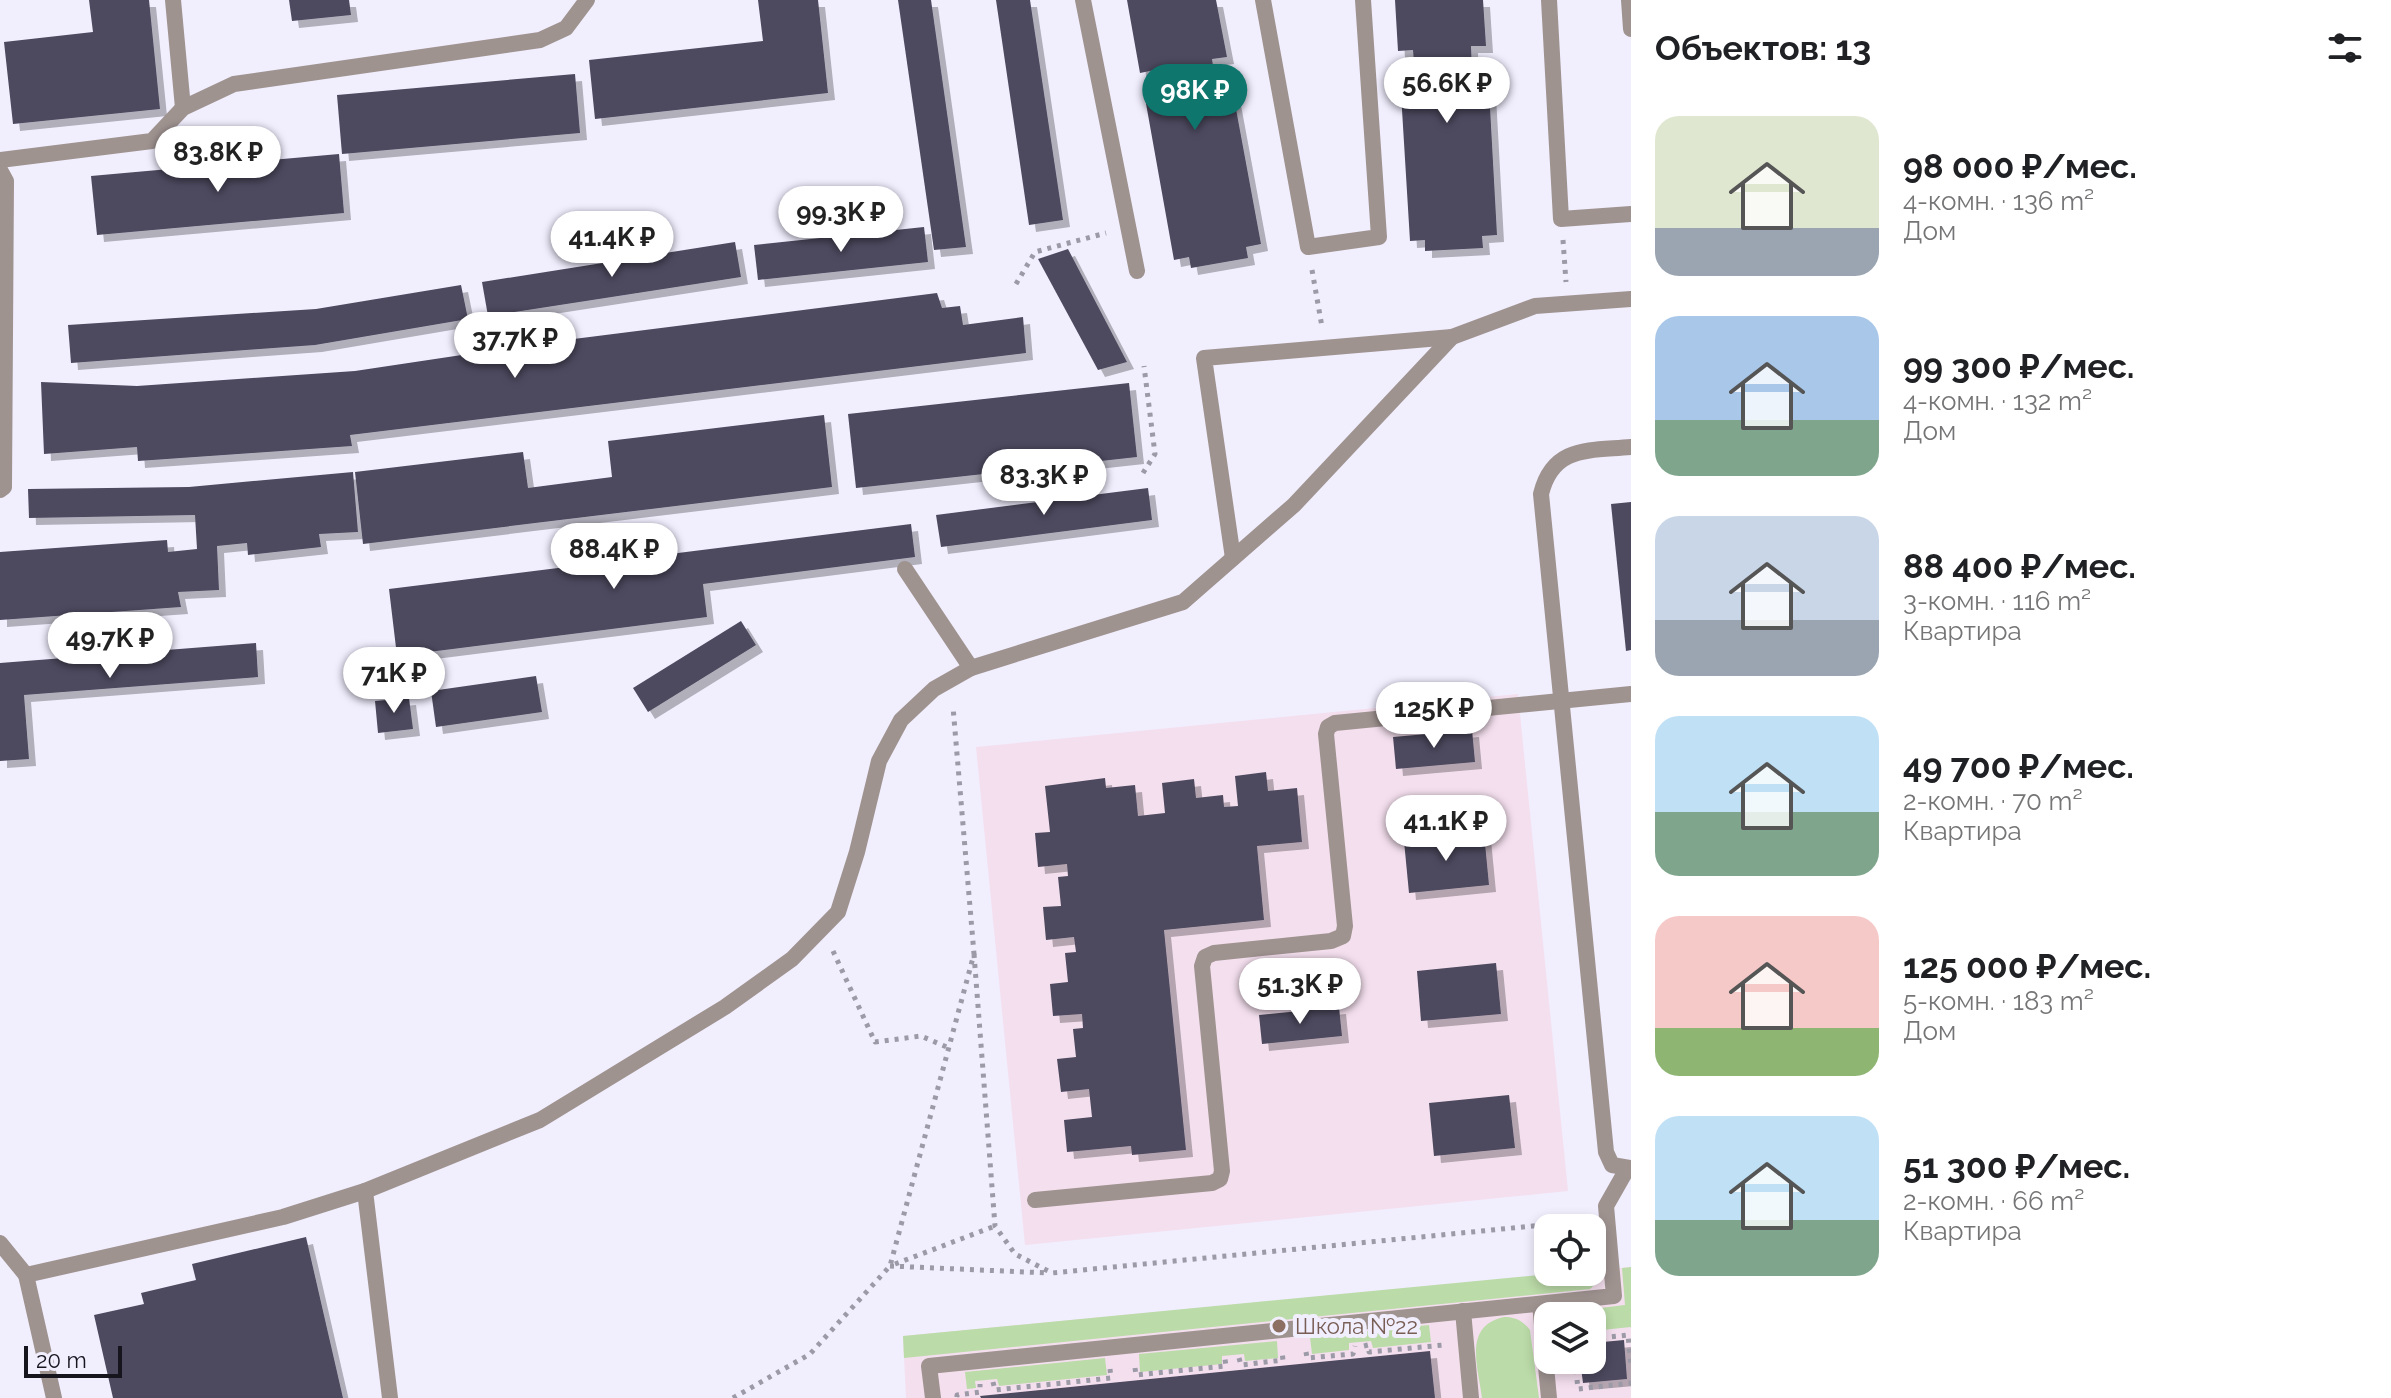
<!DOCTYPE html>
<html lang="ru">
<meta charset="utf-8">
<style>
:root{--surface:#fff;--page:#f2f2f2;--text:#202124;--muted:#757577;--accent:#0f766e}
body{margin:0;font-family:Raleway,sans-serif;background:var(--page);color:var(--text);height:100vh;display:flex;flex-direction:column;font-size:30px;white-space:nowrap}
*{box-sizing:border-box;margin:0}
p{font-size:26px;color:var(--muted)}
.icon{flex:none;width:44px;height:44px;fill:none;stroke:currentColor;stroke-width:2;stroke-linecap:round;stroke-linejoin:round}
.map{position:relative;flex:1;overflow:hidden}
.side{display:flex;flex-direction:column;background:var(--surface);width:760px}
.side>*{flex:none}
.tools{position:absolute;left:1534px;top:1214px;display:grid;gap:16px}
.tools a{display:grid;place-items:center;width:72px;height:72px;border-radius:16px;background:var(--surface);box-shadow:0 4px 12px #0003;font-size:40px}
.scale{position:absolute;left:24px;bottom:20px;width:98px;box-sizing:border-box;padding-left:8px;border:4px solid #16141d;border-top:0;font-size:22px;line-height:28px;white-space:nowrap;color:#16141d;-webkit-text-stroke:6px #f1eefe;paint-order:stroke}
.price{position:absolute;translate:-50% -68px;padding:0 18px;border-radius:28px;background:#fff;color:#222;font-size:26px;line-height:52px;filter:drop-shadow(0 2px 4px #0008)}
.price::after{content:'';position:absolute;left:50%;top:48px;width:24px;height:18px;margin-left:-12px;background:inherit;clip-path:polygon(0 0,100% 0,50% 100%)}
.price.current{background:var(--accent);color:#fff}
ul{padding:0;list-style:none}
li{display:flex;align-items:center;gap:24px;height:200px;padding:0 24px}
li span{display:grid;place-items:center;flex:none;width:224px;height:160px;border-radius:24px;color:#555}
li>.icon{margin-inline-start:auto}
span .icon{width:96px;height:96px;fill:#fffc;stroke-width:1}
li b{font-size:34px}
h2{display:flex;justify-content:space-between;align-items:center;height:96px;padding:0 24px;font-size:34px}
main{display:flex;flex:1;min-height:0}
.map>svg:first-child{display:block}
</style>
<main>
<div class="map">
<svg width="1631" height="1398" viewBox="0 0 1631 1398">
<defs>
<filter id="shadow"><feDropShadow dx="7" dy="7" stdDeviation="0" flood-color="#0004"/></filter>
</defs>
<rect width="100%" height="100%" fill="#f1eefe"/>
<g fill="#f4dfee" fill-rule="evenodd">
<path d="M1518 694 1568 1191 1025 1245 976 747Z"/>
<path d="M1631 1267V1398H906L903 1336ZM1548 1316H1592V1360H1548Z"/>
</g>
<g fill="#bbdba8">
<path d="M1631 1267V1327L1592 1331V1319L1601 1318 1600 1308 1625 1305 1622 1268Z"/>
<path d="M1601 1269 1600 1280 1590 1289 904 1358 903 1336Z"/>
<path d="M1504 1317C1516 1317 1523 1321 1530 1330L1539 1398H1482C1478 1366 1463 1326 1504 1317Z"/>
<path d="M1429 1325 1431 1342 1373 1348 1371 1341 1349 1343V1350L1312 1354 1310 1337Z"/>
<path d="M1277 1341 1278 1358 1245 1361 1244 1354 1222 1356V1364L1140 1372 1139 1354Z"/>
<path d="M1105 1358 1107 1375 999 1386 997 1379 975 1381 976 1388 967 1389 965 1372Z"/>
</g>
<g fill="#4d495e" filter="url(#shadow)">
<path d="M89 0H149L160 109 13 124 4 42 93 32Z"/>
<path d="M289 0H349L351 15 292 21Z"/>
<path d="M758 0H818L828 93 595 119 589 60 763 41Z"/>
<path d="M898 0H931L966 247 934 250Z"/>
<path d="M996 0H1030L1063 220 1029 225Z"/>
<path d="M1127 0H1216L1227 57 1212 59 1216 85 1231 82 1261 244 1246 247 1248 258 1191 268 1189 257 1174 260 1145 98 1160 95 1155 70 1140 73Z"/>
<path d="M1395 0H1483L1486 46H1471L1472 72 1488 71 1497 235 1482 236 1483 248 1425 251V240L1410 241 1400 77 1415 76 1413 50 1398 51Z"/>
<path d="M575 74 580 133 342 154 337 95Z"/>
<path d="M339 154 344 213 97 235 91 176Z"/>
<path d="M924 227 928 262 758 280 754 245Z"/>
<path d="M735 242 741 277 488 316 482 282Z"/>
<path d="M1068 249 1127 362 1098 370 1038 259Z"/>
<path d="M461 285 468 319 315 345 71 363 68 325 316 309Z"/>
<path d="M937 293 942 308 960 306 963 325 1023 317 1026 353 350 435 352 446 138 461 137 447 44 454 41 382 137 386 355 371 542 343Z"/>
<path d="M1129 383 1137 457 856 488 848 414Z"/>
<path d="M824 415 832 487 363 544 355 472 523 452 528 488 612 477 608 441Z"/>
<path d="M353 472 358 532 319 534 321 547 248 555 247 543 217 546 219 590 178 592 181 607 0 620V552L167 540 168 552 197 549 195 515 29 518 28 489 189 487Z"/>
<path d="M1148 488 1152 520 941 547 936 515Z"/>
<path d="M1631 502V650L1626 651 1611 504Z"/>
<path d="M911 524 915 557 703 584 707 617 397 656 389 589Z"/>
<path d="M741 621 756 645 648 712 633 688Z"/>
<path d="M256 643 258 677 24 695 29 759 0 761V663Z"/>
<path d="M536 676 542 712 436 727 431 691Z"/>
<path d="M409 698 413 729 378 733 375 701Z"/>
<path d="M1472 730 1475 762 1396 769 1393 737Z"/>
<path d="M1266 772 1268 791 1297 788 1302 842 1257 846 1264 920 1164 930 1186 1150 1132 1155 1131 1146 1067 1152 1064 1120 1092 1117 1089 1089 1061 1092 1057 1059 1076 1057 1073 1029 1083 1028 1082 1014 1053 1016 1050 984 1068 982 1065 953 1076 952 1074 937 1046 940 1043 907 1061 906 1058 877 1068 876 1067 864 1038 867 1035 833 1050 832 1045 786 1105 778 1106 788 1135 785 1138 816 1165 813 1162 783 1194 779 1196 798 1223 795 1224 807 1238 806 1235 776Z"/>
<path d="M1484 833 1489 885 1409 893 1404 841Z"/>
<path d="M1496 963 1501 1014 1421 1021 1417 971Z"/>
<path d="M1339 1007 1342 1036 1262 1044 1259 1015Z"/>
<path d="M1509 1095 1515 1148 1434 1156 1429 1103Z"/>
<path d="M306 1237 343 1398H113L94 1315 144 1304 141 1293 196 1280 192 1264Z"/>
<path d="M1624 1340 1627 1379 1583 1383 1580 1360H1592V1343Z"/>
<path d="M1430 1351 1435 1398H981L980 1396Z"/>
</g>
<g fill="none" stroke-linecap="round" stroke-linejoin="round">
<g stroke="#9c9aa7" stroke-width="5" stroke-dasharray="4 6" stroke-linecap="butt">
<path d="M1563 240 1566 282"/>
<path d="M1312 270 1322 327"/>
<path d="M1016 284 1035 252 1106 233"/>
<path d="M1143 473 1155 454 1144 366"/>
<path d="M833 951 875 1042 921 1036 949 1048"/>
<path d="M974 954 995 1226 1015 1254 1052 1273 1584 1221"/>
<path d="M895 1264 995 1226"/>
<path d="M890 1266 1049 1273"/>
<path d="M1592 1339 1628 1335 1631 1365"/>
<path d="M1364 1346 1368 1345 1369 1352 1444 1345"/>
<path d="M1306 1352 1307 1358 1353 1354 1355 1346"/>
<path d="M1239 1358 1241 1365 1283 1360 1282 1352"/>
<path d="M1575 1360 1578 1389 1631 1383"/>
<path d="M1135 1368 1136 1375 1226 1366 1225 1359"/>
<path d="M993 1382 995 1390 1111 1378 1110 1369"/>
<path d="M957 1397V1395L980 1392V1384"/>
<path d="M733 1398 810 1354 890 1266 974 954 953 707"/>
</g>
<g stroke="#9f9390" stroke-width="16">
<path d="M173 0 183 108"/>
<path d="M1083 0 1137 271"/>
<path d="M1263 0 1308 247 1379 237 1363 0"/>
<path d="M1549 0 1561 219 1631 214"/>
<path d="M1629 0 1631 29"/>
<path d="M0 160 152 141 183 108 234 84 540 40 566 28 587 0"/>
<path d="M0 170 6 181 4 487 0 490"/>
<path d="M1631 447C1590 451 1553 445 1541 494L1606 1152 1612 1165 1631 1168"/>
<path d="M1233 558 1204 358 1452 337"/>
<path d="M905 569 971 668"/>
<path d="M365 1191 390 1398"/>
<path d="M1035 1200 1212 1183 1220 1179 1222 1171 1202 966 1205 957 1214 953 1331 941 1343 936 1345 926 1326 734 1328 727 1335 723 1631 694"/>
<path d="M0 1243 26 1275 283 1217 365 1191 540 1120 725 1007 792 959 838 912 857 852 879 761 901 720 934 689 971 668 1183 602 1294 505 1452 337 1535 306 1631 299"/>
<path d="M26 1275 54 1398"/>
<path d="M1540 1304 1549 1398"/>
<path d="M1463 1311 1471 1398"/>
<path d="M933 1398 929 1366 1614 1296 1606 1206 1627 1169"/>
</g>
</g>
<circle fill="#8d6e63" stroke="#f1eefe" stroke-width="3" cx="1279" cy="1326" r="8"/>
<g text-anchor="middle" dominant-baseline="central" stroke-width="8" stroke-linejoin="round" paint-order="stroke">
<g font-size="22" fill="#785e54" stroke="#f1eefe" text-anchor="start">
<text x="1295" y="1326">Школа №22</text>
</g>
</g>
</svg>
<div class="tools">
<a><svg class="icon" aria-label="locate" viewBox="0 0 24 24"><circle cx="12" cy="12" r="6"/><path d="M12 2v4M12 18v4M2 12h4M18 12h4"/></svg></a>
<a><svg class="icon" aria-label="layers" viewBox="0 0 24 24"><path d="M12 4l9 5-9 5-9-5zM3 14l9 5 9-5"/></svg></a>
</div>
<div class="scale">20 m</div>
<b class="price" style="left:1447px;top:125px">56.6K ₽</b>
<b class="price current" style="left:1195px;top:132px">98K ₽</b>
<b class="price" style="left:218px;top:194px">83.8K ₽</b>
<b class="price" style="left:841px;top:254px">99.3K ₽</b>
<b class="price" style="left:612px;top:279px">41.4K ₽</b>
<b class="price" style="left:515px;top:380px">37.7K ₽</b>
<b class="price" style="left:1044px;top:517px">83.3K ₽</b>
<b class="price" style="left:614px;top:591px">88.4K ₽</b>
<b class="price" style="left:110px;top:680px">49.7K ₽</b>
<b class="price" style="left:394px;top:715px">71K ₽</b>
<b class="price" style="left:1434px;top:750px">125K ₽</b>
<b class="price" style="left:1446px;top:863px">41.1K ₽</b>
<b class="price" style="left:1300px;top:1026px">51.3K ₽</b>
</div>
<section class="side">
<h2>Объектов: 13<svg class="icon" aria-label="filters" viewBox="0 0 24 24"><path d="M4 7h16M4 17h16"/><circle cx="9" cy="7" r="2"/><circle cx="15" cy="17" r="2"/></svg></h2>
<ul>
<li><span style="background:linear-gradient(#dfe7d0 70%,#9aa5b1 0)"><svg class="icon" aria-label="home" viewBox="0 0 24 24"><path d="M3 11l9-7 9 7M6 9v11h12V9"/></svg></span><div><b>98 000 ₽/мес.</b><p>4-комн. · 136 m²</p><p>Дом</p></div></li>
<li><span style="background:linear-gradient(#a9c7e8 65%,#7fa58c 0)"><svg class="icon" aria-label="home" viewBox="0 0 24 24"><path d="M3 11l9-7 9 7M6 9v11h12V9"/></svg></span><div><b>99 300 ₽/мес.</b><p>4-комн. · 132 m²</p><p>Дом</p></div></li>
<li><span style="background:linear-gradient(#c9d6e8 65%,#9aa5b1 0)"><svg class="icon" aria-label="home" viewBox="0 0 24 24"><path d="M3 11l9-7 9 7M6 9v11h12V9"/></svg></span><div><b>88 400 ₽/мес.</b><p>3-комн. · 116 m²</p><p>Квартира</p></div></li>
<li><span style="background:linear-gradient(#bfe0f5 60%,#7fa58c 0)"><svg class="icon" aria-label="home" viewBox="0 0 24 24"><path d="M3 11l9-7 9 7M6 9v11h12V9"/></svg></span><div><b>49 700 ₽/мес.</b><p>2-комн. · 70 m²</p><p>Квартира</p></div></li>
<li><span style="background:linear-gradient(#f6c9c9 70%,#8fb573 0)"><svg class="icon" aria-label="home" viewBox="0 0 24 24"><path d="M3 11l9-7 9 7M6 9v11h12V9"/></svg></span><div><b>125 000 ₽/мес.</b><p>5-комн. · 183 m²</p><p>Дом</p></div></li>
<li><span style="background:linear-gradient(#bfe0f5 65%,#7fa58c 0)"><svg class="icon" aria-label="home" viewBox="0 0 24 24"><path d="M3 11l9-7 9 7M6 9v11h12V9"/></svg></span><div><b>51 300 ₽/мес.</b><p>2-комн. · 66 m²</p><p>Квартира</p></div></li>
</ul>
</section>
</main>
